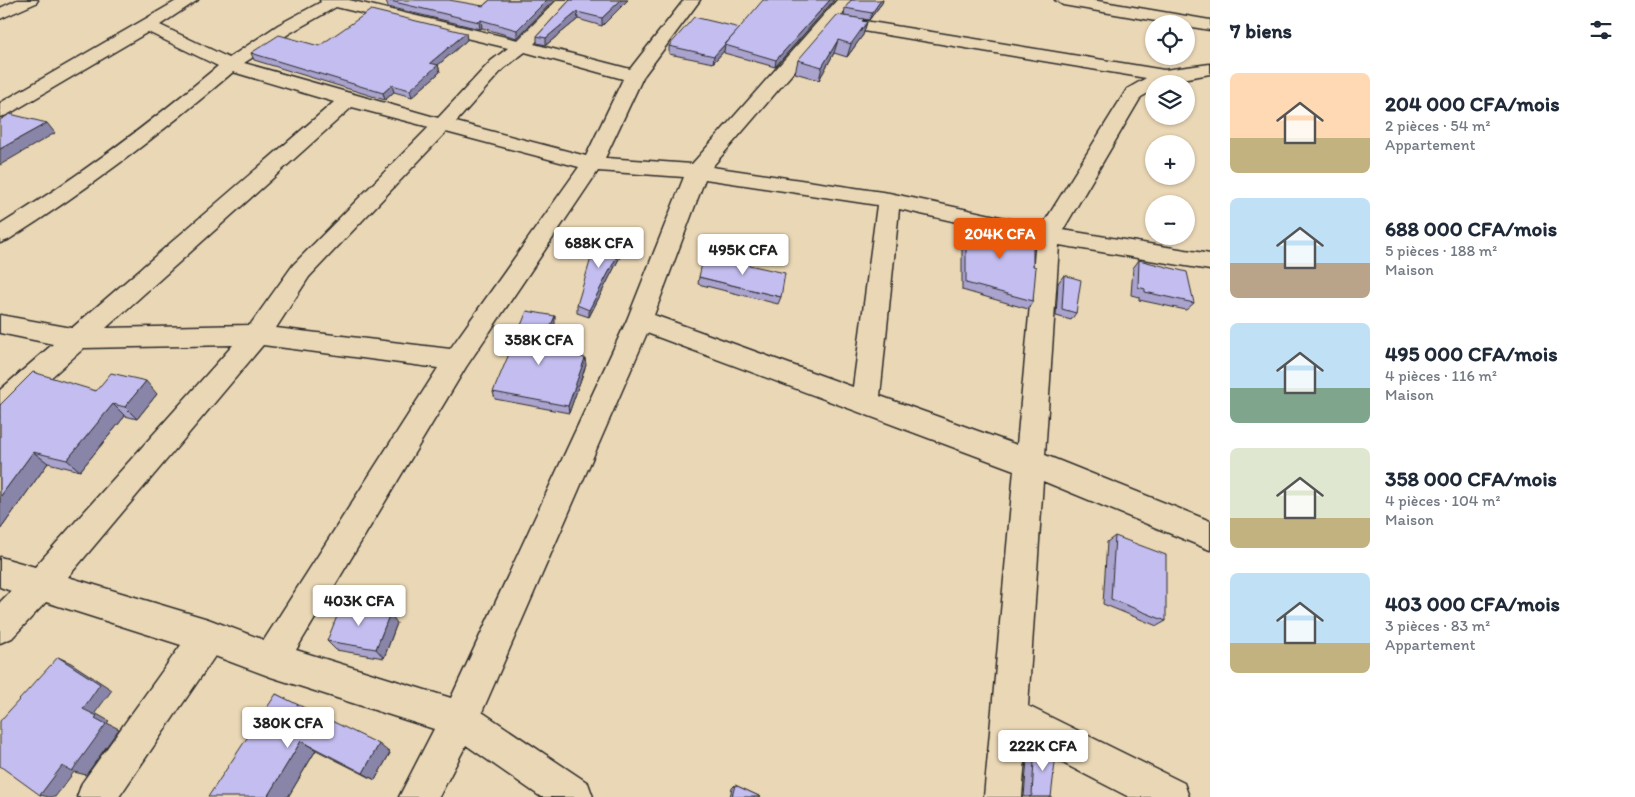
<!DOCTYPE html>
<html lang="fr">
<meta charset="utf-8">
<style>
:root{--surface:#fff;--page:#f2f2f3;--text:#1f2937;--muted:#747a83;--accent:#ea580c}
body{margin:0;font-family:Itim,sans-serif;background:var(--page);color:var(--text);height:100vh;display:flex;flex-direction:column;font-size:19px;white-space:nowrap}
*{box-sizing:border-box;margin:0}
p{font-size:16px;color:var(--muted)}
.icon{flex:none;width:28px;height:28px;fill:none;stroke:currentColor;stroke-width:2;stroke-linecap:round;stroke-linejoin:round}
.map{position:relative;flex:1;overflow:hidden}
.side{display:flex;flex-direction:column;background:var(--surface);width:425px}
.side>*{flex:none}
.fabs{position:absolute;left:1145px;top:15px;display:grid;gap:10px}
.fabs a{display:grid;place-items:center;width:50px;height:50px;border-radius:50%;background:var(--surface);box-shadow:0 1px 4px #0004;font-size:25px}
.price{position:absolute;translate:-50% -42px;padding:0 11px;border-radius:5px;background:#fff;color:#222;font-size:16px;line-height:32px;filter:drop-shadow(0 1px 2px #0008)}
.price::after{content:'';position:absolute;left:50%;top:30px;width:15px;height:11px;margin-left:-8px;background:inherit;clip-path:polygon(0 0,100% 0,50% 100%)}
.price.on{background:var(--accent);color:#fff}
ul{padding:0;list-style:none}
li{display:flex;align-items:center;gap:15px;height:125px;padding:0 20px}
li span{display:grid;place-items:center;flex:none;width:140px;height:100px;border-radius:8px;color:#555}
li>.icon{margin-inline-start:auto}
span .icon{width:60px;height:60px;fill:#fffc;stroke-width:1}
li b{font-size:21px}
h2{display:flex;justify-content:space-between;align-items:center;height:60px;padding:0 20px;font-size:21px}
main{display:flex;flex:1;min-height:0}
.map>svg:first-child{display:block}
</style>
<main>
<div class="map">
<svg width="1210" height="797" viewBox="0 0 1210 797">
<rect width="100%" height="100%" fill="#ead7b5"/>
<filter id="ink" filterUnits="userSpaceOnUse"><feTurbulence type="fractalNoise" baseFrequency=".02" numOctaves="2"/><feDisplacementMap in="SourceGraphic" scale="10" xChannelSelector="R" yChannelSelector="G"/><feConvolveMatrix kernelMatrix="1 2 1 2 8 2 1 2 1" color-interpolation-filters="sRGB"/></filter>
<g filter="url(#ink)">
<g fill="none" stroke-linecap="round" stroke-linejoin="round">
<defs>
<g id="street">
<path d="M17 0H38L36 3 0 19V8Z"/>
<path d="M178 0H198L160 25 229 58 278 25 321 2 320 0H349L518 40 557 0H574L534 44 630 69 684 0H700L643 77 605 158 692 164 837 0H854L840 17 1164 70 1210 64V74L1154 84V90L1141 97 1063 230 1210 254V270L1059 245 1045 455 1210 521V550L1043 481 1028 706 1184 783 1189 797H1129L1026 744 1022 797H984L1014 470 647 333 482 712 588 783 593 797H541L466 745 439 797H399L434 729 271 677 215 656 119 797H77L82 783 181 645 46 602 12 638 0 643V602L11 591 0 587V557L35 567 233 345 84 348 10 414 0 417V390L53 344 0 333V315L72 328 334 102 233 72C162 133 87 190 8 240L0 243V225C77 178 149 124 218 66L148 32 7 115 0 117V103ZM336 7 508 48 491 61 438 118 244 63 290 33ZM833 26 1146 78 1127 89 1042 226 889 193 712 167ZM525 52 623 79 586 156 456 122 503 69ZM352 107 429 127 293 265 250 325 106 328ZM446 132 579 167 450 349 276 328 309 277ZM598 171 684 177 627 320 451 698 296 650 466 367ZM705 179 877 205 853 387 654 315ZM899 209 1036 240 1017 445 880 396ZM263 345 438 368 264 640 208 619 68 577Z"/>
<path d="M1055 0H1092L1210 20V30L1186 26V24H1173L1063 5Z"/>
</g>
</defs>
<use href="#street" stroke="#2b2b2b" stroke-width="3"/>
<use href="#street" fill="#ead7b5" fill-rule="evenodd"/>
</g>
<g fill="#a9a3ce" stroke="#2b2b2b">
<path d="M386 0 483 6 490 0H554L517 38 482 28 480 29 388 7Z"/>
<path d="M570 0H628L602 26 578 19 546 45 537 43V36Z"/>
<path d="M834 0 775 67 724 53V51L713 63 669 54V46L740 28Z"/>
<path d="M881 0H883L882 3 869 20 844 16 845 8Z"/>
<path d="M863 21 867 22 863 35 847 57 834 53 819 80 795 73 798 60Z"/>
<path d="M467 40 438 65 440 72 412 97 394 92 385 100 254 60 251 53 319 46Z"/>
<path d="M966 218 1033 266V301L1028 309 962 290V225Z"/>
<path d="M624 249 589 317 577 313V305Z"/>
<path d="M1139 260 1194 303 1186 310 1139 300V297L1131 295 1133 268Z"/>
<path d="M1064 275 1076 313 1071 320 1056 316 1058 283Z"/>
<path d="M699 277 781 297 778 304 698 284Z"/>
<path d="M555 323 545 350 586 365 569 413 495 399 493 392Z"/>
<path d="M96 391 157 394 137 419 125 416 80 471 48 463 0 530V405Z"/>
<path d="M1115 536 1166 621 1157 626 1103 604 1107 542Z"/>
<path d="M397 623 384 658 336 650 327 641Z"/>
<path d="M276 694 390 753 375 780 316 750 288 797Z"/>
<path d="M1035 744 1051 797H1024L1028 747Z"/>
<path d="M735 785 761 797H730L732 788Z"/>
</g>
<g fill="#8985a8" stroke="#2b2b2b">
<path d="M547 0H554L517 38V30Z"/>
<path d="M621 0H628L602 26V18Z"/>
<path d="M830 0H834L775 67 776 60Z"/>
<path d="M881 0H883L882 3 869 20 872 13Z"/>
<path d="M577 12 578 19 546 45V38Z"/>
<path d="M864 19 860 32 867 22 863 35 847 57 851 44Z"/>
<path d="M481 20 482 28 480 29 479 22Z"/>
<path d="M740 28 725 45 724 51 713 63 714 56Z"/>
<path d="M466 33 467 40 438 65 440 72 412 97 410 90 430 63Z"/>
<path d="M838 40 834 53 819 80 822 67Z"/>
<path d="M392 85 394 92 385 100 383 93Z"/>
<path d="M47 123 55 133 0 165V149Z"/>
<path d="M625 241 624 249 589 317V310Z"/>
<path d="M555 316V323L542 356 541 349Z"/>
<path d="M585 358 586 365 569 413 568 406Z"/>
<path d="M146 381 157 394 137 419 125 407Z"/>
<path d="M113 404 125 416 80 471 67 460Z"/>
<path d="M33 452 48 463 0 530V497Z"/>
<path d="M390 613 397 623 384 658 376 649Z"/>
<path d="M58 657 71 663 112 690 95 713 109 721 107 723 119 729 86 775 74 772 55 797H49L40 795 95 718 83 709Z"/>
<path d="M301 741 316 750 288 797H267Z"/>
<path d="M379 744 390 753 375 780 363 773Z"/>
</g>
<g fill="#c4bef0" stroke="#2b2b2b">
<path d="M386 0H449L483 6 490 0H547L517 30 481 20 479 22Z"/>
<path d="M570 0H621L602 18 577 12 546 38 537 36Z"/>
<path d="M763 0H830L776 60 725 45Z"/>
<path d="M851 0H881L872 13 845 8Z"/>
<path d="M371 10 466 33 430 63 438 65 410 90 392 85 383 93 251 53 279 35 319 46Z"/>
<path d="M837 15 864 19 862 21 867 22 851 44 838 40 822 67 798 60Z"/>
<path d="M694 17 740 28 714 56 669 46Z"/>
<path d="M10 114 47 123 0 149V120Z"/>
<path d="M966 218 1033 236V266L1036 267 1033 301 966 283Z"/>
<path d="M598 235 625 241 589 310 577 305Z"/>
<path d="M704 255 785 273 781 297 699 277Z"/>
<path d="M1139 260 1187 272 1194 303 1145 292V289L1138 287Z"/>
<path d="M1064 275 1081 280 1076 313 1062 309Z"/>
<path d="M527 311 555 316 541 349 585 358 568 406 493 392Z"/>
<path d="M33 372 96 391 111 373 146 381 125 407 113 404 67 460 33 452 0 497V405Z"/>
<path d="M1115 536 1166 555V621L1111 599Z"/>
<path d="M342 604 390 613 376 649 327 641Z"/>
<path d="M58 657 100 684 83 709 97 716 95 718 106 724 72 771 62 766 40 795 0 766V721Z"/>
<path d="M276 694 379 744 363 773 301 741 267 797H208Z"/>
<path d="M1035 744 1056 754 1051 797H1029L1032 795Z"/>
<path d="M735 785 761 797H732Z"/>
</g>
</g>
</svg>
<div class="fabs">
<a><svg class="icon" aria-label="locate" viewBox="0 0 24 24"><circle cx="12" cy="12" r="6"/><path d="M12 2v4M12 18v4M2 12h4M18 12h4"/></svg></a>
<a><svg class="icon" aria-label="layers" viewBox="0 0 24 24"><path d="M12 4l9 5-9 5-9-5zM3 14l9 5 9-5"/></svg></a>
<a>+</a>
<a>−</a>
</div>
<b class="price on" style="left:1000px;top:260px">204K CFA</b>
<b class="price" style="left:599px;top:269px">688K CFA</b>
<b class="price" style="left:743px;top:276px">495K CFA</b>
<b class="price" style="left:539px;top:366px">358K CFA</b>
<b class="price" style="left:359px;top:627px">403K CFA</b>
<b class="price" style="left:288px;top:749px">380K CFA</b>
<b class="price" style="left:1043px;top:772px">222K CFA</b>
</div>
<section class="side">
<h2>7 biens<svg class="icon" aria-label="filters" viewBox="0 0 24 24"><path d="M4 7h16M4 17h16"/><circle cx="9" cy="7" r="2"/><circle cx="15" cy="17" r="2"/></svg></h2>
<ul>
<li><span style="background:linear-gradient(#ffd9b3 65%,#c2b280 0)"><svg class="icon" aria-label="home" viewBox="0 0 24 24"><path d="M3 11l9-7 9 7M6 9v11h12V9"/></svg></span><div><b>204 000 CFA/mois</b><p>2 pièces · 54 m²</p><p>Appartement</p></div></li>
<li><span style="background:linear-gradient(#bfe0f5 65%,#b9a48a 0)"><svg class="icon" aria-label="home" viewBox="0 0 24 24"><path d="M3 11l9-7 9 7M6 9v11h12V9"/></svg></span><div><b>688 000 CFA/mois</b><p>5 pièces · 188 m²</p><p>Maison</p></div></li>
<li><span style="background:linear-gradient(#bfe0f5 65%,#7fa58c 0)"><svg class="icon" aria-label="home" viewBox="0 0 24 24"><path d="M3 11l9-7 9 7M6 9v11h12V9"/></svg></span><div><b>495 000 CFA/mois</b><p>4 pièces · 116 m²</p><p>Maison</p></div></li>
<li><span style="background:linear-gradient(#dfe7d0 70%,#c2b280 0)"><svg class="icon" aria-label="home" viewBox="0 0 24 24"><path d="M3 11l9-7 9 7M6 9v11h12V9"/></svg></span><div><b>358 000 CFA/mois</b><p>4 pièces · 104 m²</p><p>Maison</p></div></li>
<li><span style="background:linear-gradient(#bfe0f5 70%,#c2b280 0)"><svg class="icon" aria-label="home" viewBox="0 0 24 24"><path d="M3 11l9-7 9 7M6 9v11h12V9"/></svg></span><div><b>403 000 CFA/mois</b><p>3 pièces · 83 m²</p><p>Appartement</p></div></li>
</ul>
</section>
</main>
